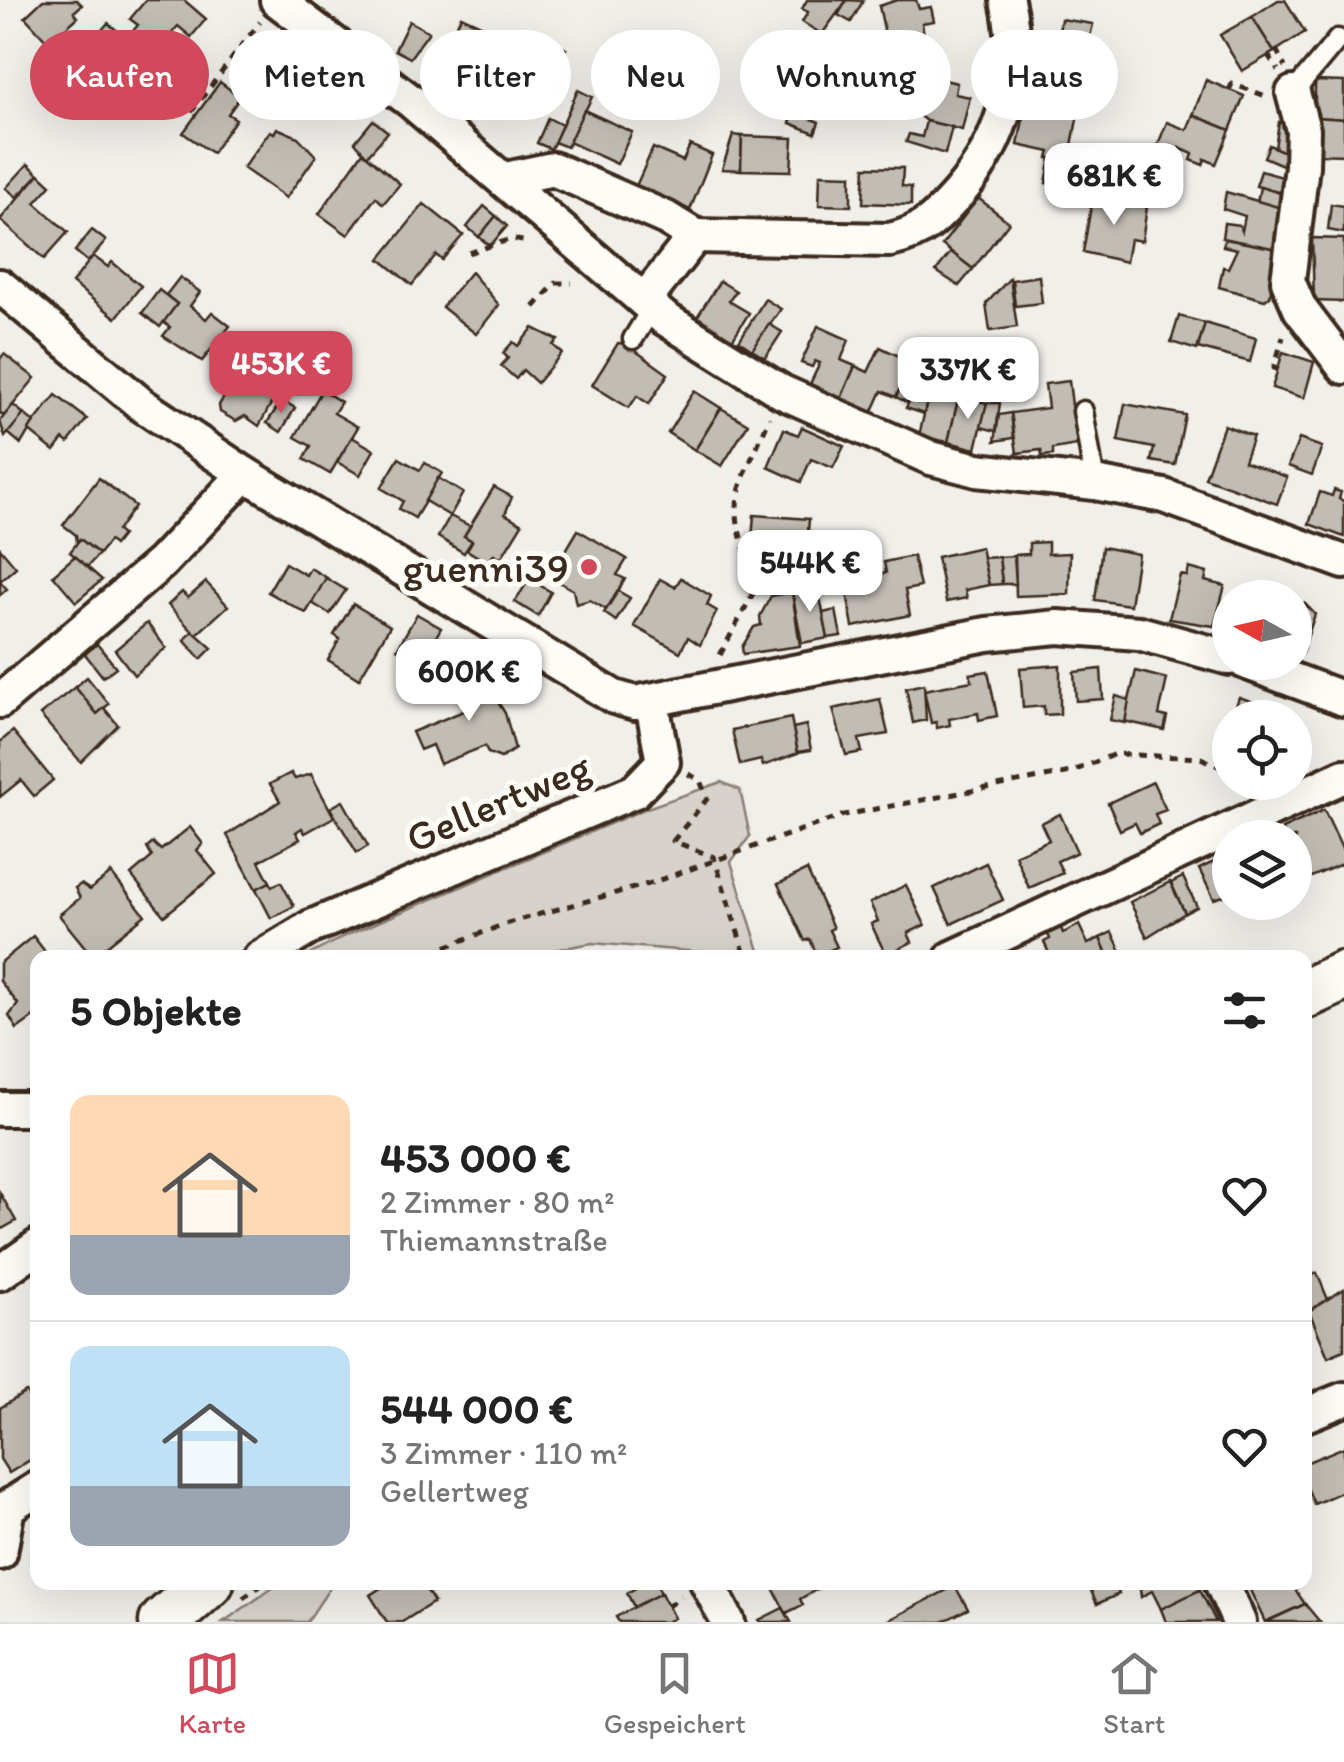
<!DOCTYPE html>
<html lang="de">
<meta charset="utf-8">
<style>
:root{--surface:#fff;--page:#f6f6f6;--text:#222;--muted:#767676;--line:#e0e0e0;--accent:#d1495b}
body{margin:0;font-family:Itim,sans-serif;background:var(--page);color:var(--text);height:100vh;display:flex;flex-direction:column;font-size:38px;white-space:nowrap}
*{box-sizing:border-box;margin:0}
p{font-size:32px;color:var(--muted)}
.icon{flex:none;width:55px;height:55px;fill:none;stroke:currentColor;stroke-width:2;stroke-linecap:round;stroke-linejoin:round}
.map{position:relative;flex:1;overflow:hidden}
.side{position:absolute;left:30px;top:950px;width:1282px;height:640px;display:flex;flex-direction:column;background:var(--surface);border-radius:20px;box-shadow:0 10px 40px #0002}
.side>*{flex:none}
.guide{position:absolute;left:30px;top:30px;width:1285px;height:90px;display:flex;gap:20px}
.needle{width:65px;rotate:278deg}
.tools{position:absolute;left:1212px;top:580px;display:grid;gap:20px}
.tools a{display:grid;place-items:center;width:100px;height:100px;border-radius:50%;background:var(--surface);box-shadow:0 10px 40px #0002;font-size:50px}
.price{position:absolute;translate:-50% -85px;padding:0 22px;border-radius:20px;background:#fff;color:#222;font-size:32px;line-height:65px;filter:drop-shadow(0 2px 5px #0008)}
.price::after{content:'';position:absolute;left:50%;top:60px;width:30px;height:22px;margin-left:-15px;background:inherit;clip-path:polygon(0 0,100% 0,50% 100%)}
.price.active{background:var(--accent);color:#fff}
ul{padding:0;list-style:none}
li{display:flex;align-items:center;gap:30px;height:250px;padding:0 40px}
li+li{border-top:2px solid var(--line)}
li span{display:grid;place-items:center;flex:none;width:280px;height:200px;border-radius:20px;color:#555}
li>.icon{margin-inline-start:auto}
span .icon{width:120px;height:120px;fill:#fffc;stroke-width:1}
li b{font-size:42px}
h2{display:flex;justify-content:space-between;align-items:center;height:120px;padding:0 40px;font-size:42px}
.pill{padding:0 35px;border-radius:45px;background:var(--surface);box-shadow:0 10px 40px #0002;font-size:35px;line-height:90px}
.pill.active{background:var(--accent);color:#fff}
.menu{display:flex;justify-content:space-around;align-items:center;height:140px;border-top:2px solid var(--line);background:var(--surface);font-size:28px;color:var(--muted)}
.menu a{display:grid;justify-items:center;gap:5px}
.menu .active{color:var(--accent)}
.map>svg:first-child{display:block}
</style>
<div class="map">
<svg width="1344" height="1622" viewBox="0 0 1344 1622">
<rect width="100%" height="100%" fill="#f1efea"/>
<filter id="ink" filterUnits="userSpaceOnUse"><feTurbulence type="fractalNoise" baseFrequency=".01" numOctaves="2"/><feDisplacementMap in="SourceGraphic" scale="20" xChannelSelector="R" yChannelSelector="G"/><feConvolveMatrix kernelMatrix="1 2 1 2 8 2 1 2 1" color-interpolation-filters="sRGB"/></filter>
<g filter="url(#ink)">
<g fill="#d7d2cc" stroke="#897e75" stroke-width="2.5">
<path d="M721 782 740 790 750 836 731 862 761 957 592 943 511 958 305 957 345 936 647 808Z"/>
<path d="M280 1583H333L307 1622H223Z"/>
</g>
<g fill="#c1bcb4" stroke="#3b2a1e" stroke-width="2.5">
<path d="M43 0H77L82 5 74 12 78 17 49 43 25 17Z"/>
<path d="M146 0H184L206 19 191 37 178 26 162 45 147 33 141 39 132 32 138 25 130 19Z"/>
<path d="M807 0H847L822 34 802 22 808 12 802 9Z"/>
<path d="M847 0 863 1 851 22 838 15Z"/>
<path d="M897 0H916L919 9 931 7 934 21 922 23 924 35 887 43 879 6Z"/>
<path d="M1278 0H1285L1305 32 1274 52 1252 17Z"/>
<path d="M461 16 494 31 478 66 474 65 471 71 455 63 457 57 445 52Z"/>
<path d="M1252 17 1274 52 1242 71 1220 35Z"/>
<path d="M1061 19 1093 24 1090 37 1059 32Z"/>
<path d="M409 21 429 32 410 58 395 50Z"/>
<path d="M108 23 126 38 132 32 141 39 135 46 166 72 142 100 99 63 103 60 88 46Z"/>
<path d="M534 36 566 49 541 105 508 90Z"/>
<path d="M279 42 300 59 284 80 263 64Z"/>
<path d="M1035 60 1066 66 1057 110 1026 104Z"/>
<path d="M936 78 957 83 955 94 970 97 962 130 926 121 908 107 912 92 932 96Z"/>
<path d="M1206 80 1244 96 1230 130 1193 115Z"/>
<path d="M1315 81 1344 82V119L1315 117Z"/>
<path d="M220 82 240 97 228 114 236 119 212 153 183 133Z"/>
<path d="M578 90 592 97 567 147 554 142Z"/>
<path d="M1026 104 1078 114 1069 161 1048 158 1050 152 1018 145Z"/>
<path d="M584 110 632 132 617 164 569 142Z"/>
<path d="M794 111 814 115 812 119 819 122 815 133 790 123Z"/>
<path d="M1193 115 1230 130 1216 164 1205 159 1203 165 1191 160 1193 154 1179 148 1176 155 1157 147 1167 122 1187 130Z"/>
<path d="M1315 117 1344 119V155L1313 154Z"/>
<path d="M548 118 562 125 551 149 537 143Z"/>
<path d="M373 120 388 132 367 156 355 142Z"/>
<path d="M926 121 952 127 945 154 906 142 909 134 922 137Z"/>
<path d="M1279 122 1295 127 1289 154 1275 148Z"/>
<path d="M277 128 298 137 316 156 286 198 243 168 270 131 274 133Z"/>
<path d="M733 135 742 136 741 170 722 169Z"/>
<path d="M742 136 793 138 791 171 741 170Z"/>
<path d="M690 145 712 155 690 210 636 186 653 148 683 161Z"/>
<path d="M1269 145 1289 154 1285 166 1264 157Z"/>
<path d="M363 152 400 184 383 204 376 197 348 235 319 214Z"/>
<path d="M1051 158 1075 163 1070 188 1046 183Z"/>
<path d="M28 164 39 174 17 197 6 188Z"/>
<path d="M865 167 903 168 902 186 911 187V205L863 203Z"/>
<path d="M1261 171 1286 178 1281 193 1256 186Z"/>
<path d="M39 174 51 185 35 203 68 232 44 259 0 220Z"/>
<path d="M820 174 851 175V206L819 205Z"/>
<path d="M1260 187 1287 195 1285 209 1257 203Z"/>
<path d="M1226 192 1285 209 1277 249 1222 238 1224 223 1239 225 1242 231 1245 216 1223 209Z"/>
<path d="M1093 195 1147 207 1142 241 1130 239 1126 262 1083 252Z"/>
<path d="M978 198 1009 222 973 269 942 245Z"/>
<path d="M424 204 463 235 442 260 436 255 412 285 380 259Z"/>
<path d="M1331 204 1344 206V233L1328 230Z"/>
<path d="M484 206 496 216 479 237 467 227Z"/>
<path d="M496 216 507 226 490 246 479 237Z"/>
<path d="M92 230 106 241 88 262 75 251Z"/>
<path d="M1312 238 1344 239V302L1314 301Z"/>
<path d="M1225 239 1277 249 1270 296 1265 300 1219 287 1223 267 1228 268 1237 249 1223 246Z"/>
<path d="M951 252 973 269 959 286 936 271Z"/>
<path d="M93 256 108 267 112 262 141 286 116 318 72 283Z"/>
<path d="M471 272 499 305 476 334 442 307Z"/>
<path d="M1039 276 1042 303 1015 306 1012 280Z"/>
<path d="M180 277 200 292 190 306 206 319 212 312 230 326 202 361 163 336 170 327 163 322 177 304 166 295Z"/>
<path d="M1010 278 1017 327 990 331 986 304Z"/>
<path d="M720 281 736 291 729 301 749 313 732 340 697 317Z"/>
<path d="M159 290 177 304 160 327 142 313Z"/>
<path d="M765 299 781 309 752 350 739 341Z"/>
<path d="M1179 316 1205 323 1197 350 1171 342Z"/>
<path d="M1205 323 1256 338 1250 362 1198 348Z"/>
<path d="M769 324 782 332 765 358 752 350Z"/>
<path d="M818 326 849 340 841 360 855 366 841 399 810 384 820 363 815 361 812 367 801 363Z"/>
<path d="M533 328 558 340 553 345 562 353 537 383 523 370 516 379 501 366 508 358 503 353 513 342 518 346Z"/>
<path d="M618 343 626 344 668 374 649 404 637 396 629 408 592 385Z"/>
<path d="M880 347 912 362 896 397 882 391 872 413 841 399 855 366 868 372Z"/>
<path d="M1283 352 1314 362 1304 398 1272 388Z"/>
<path d="M4 354 35 378 4 416 0 413V359Z"/>
<path d="M912 362 924 367 908 403 896 397Z"/>
<path d="M244 365 266 379 276 372 285 378 259 426 245 416 236 421 220 412 219 405Z"/>
<path d="M1069 381 1077 445 1053 449V455L1042 456 1041 450 1017 453 1011 413 1048 408 1045 384Z"/>
<path d="M917 384 930 389 924 414 906 408Z"/>
<path d="M930 389 959 396 948 442 919 436Z"/>
<path d="M322 390 341 402 334 413 358 427 330 474 304 459 311 446 295 437Z"/>
<path d="M694 391 721 408 695 450 668 433Z"/>
<path d="M56 395 87 419 68 443 63 439 54 451 28 430Z"/>
<path d="M959 396 987 403 976 449 948 442Z"/>
<path d="M282 400 295 408 281 432 267 423Z"/>
<path d="M987 403H1000L996 431 981 427Z"/>
<path d="M1125 404 1185 415 1175 465 1151 461 1154 448 1118 441Z"/>
<path d="M13 405 24 414 5 437 0 421Z"/>
<path d="M721 408 748 424 722 466 695 450Z"/>
<path d="M1011 413 1014 438 995 441 999 415Z"/>
<path d="M24 414 34 422 21 444 8 433Z"/>
<path d="M1224 425 1253 436 1244 461 1287 477 1277 504 1205 478Z"/>
<path d="M802 427 844 446 833 468 811 459 801 482 768 467 784 429 798 435Z"/>
<path d="M352 437 374 450 360 475 337 462Z"/>
<path d="M1299 439 1322 447 1312 475 1288 466Z"/>
<path d="M399 458 420 470 425 463 442 473 415 518 399 509 403 501 381 488Z"/>
<path d="M99 478 135 506 117 531 122 535 114 545 109 541 99 554 80 539 77 543 76 535 63 525Z"/>
<path d="M438 478 463 493 450 516 425 501Z"/>
<path d="M494 487 512 497 505 514 522 524 501 558 494 554 488 563 467 550 472 541 464 536Z"/>
<path d="M1334 490 1341 492 1339 499 1344 501V537L1309 524 1320 492 1332 496Z"/>
<path d="M754 515 809 519 807 544 752 539Z"/>
<path d="M450 516 470 526 464 536 472 541 464 553 438 537Z"/>
<path d="M578 530 627 559 617 575 625 579 607 610 590 600 576 604 573 590 550 577Z"/>
<path d="M80 539 99 554 87 567 70 552Z"/>
<path d="M1048 542V554L1070 553 1069 594 1016 596 1015 555 1029 554V543Z"/>
<path d="M981 547 989 585 965 590 967 598 946 602 937 557Z"/>
<path d="M1102 547 1138 554 1130 605 1095 600Z"/>
<path d="M0 548 16 567 0 581 7 589 0 595Z"/>
<path d="M75 556 102 580 76 602 53 575Z"/>
<path d="M913 556 920 587 905 590 910 615 853 627 845 581 886 573 884 562Z"/>
<path d="M1014 556 1016 584H1002L999 557Z"/>
<path d="M999 557 1002 584 989 585 983 558Z"/>
<path d="M285 563 306 575 310 568 327 578 306 613 268 592Z"/>
<path d="M1189 568 1207 573 1205 581 1225 586 1214 626 1169 619 1180 575 1187 576Z"/>
<path d="M326 578 346 590 330 614 312 603Z"/>
<path d="M681 578 711 596 707 605 717 611 700 645 688 637 680 652 634 626 660 579 675 587Z"/>
<path d="M529 579 551 592 538 616 515 602Z"/>
<path d="M206 582 228 606 196 635 168 605 182 592 188 598Z"/>
<path d="M818 587 828 638 802 643 792 592Z"/>
<path d="M618 591 630 598 616 621 604 613Z"/>
<path d="M792 592 800 646 743 654 742 647 754 627 761 625 760 616 771 596Z"/>
<path d="M1304 603 1315 614 1302 653 1295 651V608Z"/>
<path d="M353 604 390 626 359 679 328 660 340 639 334 635Z"/>
<path d="M836 610 841 636 828 638 823 613Z"/>
<path d="M417 614 441 628 421 663 397 649Z"/>
<path d="M147 623 166 648 134 675 115 650Z"/>
<path d="M193 631 212 648 201 659 184 640Z"/>
<path d="M97 644 116 667 103 677 85 654Z"/>
<path d="M468 665 477 685 485 682 505 713 515 749 501 758 488 753 485 746 440 764 432 745 420 750 412 732 466 710 450 673Z"/>
<path d="M1060 665V714L1044 715V706L1023 708 1020 668Z"/>
<path d="M1101 669 1103 699 1076 701 1074 672Z"/>
<path d="M988 671 997 716 979 720 978 713 949 719 950 725 937 728 936 722 931 723 924 690 972 681 970 674Z"/>
<path d="M1136 671 1167 679 1159 715 1167 717 1164 730 1124 721Z"/>
<path d="M87 677 109 704 97 714 75 687Z"/>
<path d="M924 684 926 720 913 723 906 688Z"/>
<path d="M75 687 97 714 104 708 118 725 81 762 40 715Z"/>
<path d="M1116 696 1129 700 1125 723 1110 720Z"/>
<path d="M1239 697 1277 710 1274 718H1232Z"/>
<path d="M880 699 888 734 859 739 862 752 846 755 833 709Z"/>
<path d="M791 718 798 753 763 766 761 760 740 765 732 730Z"/>
<path d="M806 725 811 750 798 752 793 728Z"/>
<path d="M13 731 53 780 34 796 21 780 0 797V742Z"/>
<path d="M291 773 295 779 311 774 334 817 305 833 302 828 296 832 300 839 259 861 270 882 256 889 227 835 280 801 270 784Z"/>
<path d="M1153 782 1166 810 1155 814 1159 824 1140 833 1135 823 1120 830 1108 803Z"/>
<path d="M343 801 368 846 357 853 330 808Z"/>
<path d="M1324 810 1344 853V863L1307 879 1295 858V838H1286L1282 829Z"/>
<path d="M1060 814 1077 852 1057 861 1063 873 1029 888 1015 855 1049 840 1041 823Z"/>
<path d="M190 827 203 844 197 850 216 874 164 916 131 875 152 857 147 848 153 843 161 850Z"/>
<path d="M1230 854V894L1214 899 1199 869Z"/>
<path d="M986 863 1003 900 951 924 934 888Z"/>
<path d="M807 870 833 928 829 930 837 947 817 956 810 939 805 941 778 884Z"/>
<path d="M111 873 145 915 93 957 59 915 80 898 75 888 81 884 90 890Z"/>
<path d="M1183 877 1197 907 1185 913 1171 883Z"/>
<path d="M270 882 272 886 281 882 294 906 271 918 256 889Z"/>
<path d="M1170 882 1185 913 1147 937 1130 902Z"/>
<path d="M906 885 925 925 908 933 912 942 886 955 871 924 878 921 870 903Z"/>
<path d="M1079 925 1088 944 1100 938 1109 958H1051L1044 942 1050 939 1047 932 1060 926 1063 933Z"/>
<path d="M1112 932 1124 958H1109L1100 938Z"/>
<path d="M33 936 50 958H38V1014L17 1029 9 1016 18 1004 0 981V963Z"/>
<path d="M0 1193 16 1221 0 1230Z"/>
<path d="M1317 1273 1329 1302 1305 1313V1278Z"/>
<path d="M1344 1289V1350L1328 1357 1309 1311Z"/>
<path d="M26 1392 38 1411V1455L9 1473 0 1459V1408Z"/>
<path d="M1344 1447V1491L1314 1504 1305 1483V1463Z"/>
<path d="M390 1582H421L434 1602 402 1622H387L370 1595Z"/>
<path d="M646 1582H655L661 1593 634 1607 627 1593Z"/>
<path d="M770 1582H830L800 1599 803 1605 786 1613Z"/>
<path d="M1087 1582H1114L1119 1594 1097 1604Z"/>
<path d="M1139 1582H1196L1200 1590 1161 1609 1152 1591 1141 1597Z"/>
<path d="M1255 1582H1297L1292 1585 1305 1604 1265 1622 1248 1586Z"/>
<path d="M955 1586 968 1609 942 1622H885Z"/>
<path d="M1200 1590 1216 1622H1166L1161 1609Z"/>
<path d="M661 1593 674 1618 666 1622H619L616 1617Z"/>
<path d="M1305 1604 1320 1622H1266Z"/>
<path d="M783 1608 791 1622H760L759 1620Z"/>
</g>
<g fill="none" stroke-linecap="round" stroke-linejoin="round">
<defs>
<g id="service">
<path d="M1293 93 1338 39"/>
<path d="M633 339 652 308"/>
<path d="M1083 411 1095 483"/>
</g>
<g id="minor">
<path d="M277 0 412 102 664 318 782 392 931 458 977 470 1095 483 1164 496 1344 562"/>
<path d="M1293 93 1303 130 1302 166 1288 281 1300 309 1344 367"/>
<path d="M506 179 553 169 666 218 695 236"/>
<path d="M695 236 890 240C922 233 936 219 958 194 1005 139 1023 71 1007 0"/>
<path d="M0 286 142 405 245 474 614 697 635 703 987 634 1058 627 1139 633 1230 658"/>
<path d="M644 301 695 236"/>
<path d="M1245 662 1344 699"/>
<path d="M0 701 161 563 245 474"/>
<path d="M260 958 311 927 635 791 663 762 652 703"/>
<path d="M952 958 1344 776"/>
<path d="M0 1109H38"/>
<path d="M0 1273 38 1246"/>
<path d="M1305 1415 1344 1399"/>
<path d="M0 1553 8 1507 38 1488"/>
<path d="M707 1582 728 1622"/>
<path d="M1221 1582 1239 1622"/>
</g>
<g id="secondary">
<path d="M1305 994 1344 976"/>
<path d="M164 1622 209 1582"/>
</g>
</defs>
<use href="#service" stroke="#3b2a1e" stroke-width="25"/>
<use href="#minor" stroke="#3b2a1e" stroke-width="40"/>
<use href="#secondary" stroke="#3b2a1e" stroke-width="55"/>
<g stroke="#3b2a1e" stroke-width="5" stroke-dasharray="8 8" stroke-linecap="butt">
<path d="M1276 49 1285 67"/>
<path d="M1268 55 1278 70"/>
<path d="M1229 90 1232 84 1266 96"/>
<path d="M191 112 260 22"/>
<path d="M469 253 511 239 528 242"/>
<path d="M534 307 556 283H572"/>
<path d="M1278 369 1274 368 1283 337"/>
<path d="M720 655 757 586C724 497 734 501 770 417"/>
<path d="M688 774 700 780 707 799 673 841 714 857 746 958"/>
<path d="M416 958 508 923 648 884 844 815 1071 772 1115 754 1201 758 1230 772"/>
<path d="M243 1598 266 1582"/>
<path d="M668 1606 681 1596"/>
</g>
<use href="#service" stroke="#fdfcf7" stroke-width="18"/>
<use href="#minor" stroke="#fdfcf7" stroke-width="32"/>
<use href="#secondary" stroke="#fdfcf7" stroke-width="48"/>
</g>
</g>
<circle fill="#d1495b" stroke="#fdfcf7" stroke-width="4" cx="589" cy="567" r="10"/>
<g text-anchor="middle" dominant-baseline="central" stroke-width="10" stroke-linejoin="round" paint-order="stroke">
<g font-size="42" fill="#3b2a1e" stroke="#fdfcf7" text-anchor="end">
<text x="569" y="567">guenni39</text>
</g>
<g font-size="42" fill="#3b2a1e" stroke="#fdfcf7">
<text transform="translate(498 802) rotate(-23)">Gellertweg</text>
</g>
</g>
</svg>
<div class="tools">
<a><svg class="needle" viewBox="-14 -14 28 28"><path d="M0-13l5 13h-10z" fill="#e53935"/><path d="M0 13l5-13h-10z" fill="#767676"/></svg></a>
<a><svg class="icon" aria-label="locate" viewBox="0 0 24 24"><circle cx="12" cy="12" r="6"/><path d="M12 2v4M12 18v4M2 12h4M18 12h4"/></svg></a>
<a><svg class="icon" aria-label="layers" viewBox="0 0 24 24"><path d="M12 4l9 5-9 5-9-5zM3 14l9 5 9-5"/></svg></a>
</div>
<b class="price" style="left:1114px;top:228px">681K €</b>
<b class="price active" style="left:281px;top:416px">453K €</b>
<b class="price" style="left:968px;top:422px">337K €</b>
<b class="price" style="left:810px;top:615px">544K €</b>
<b class="price" style="left:469px;top:724px">600K €</b>
<div class="guide">
<a class="pill active">Kaufen</a>
<a class="pill">Mieten</a>
<a class="pill">Filter</a>
<a class="pill">Neu</a>
<a class="pill">Wohnung</a>
<a class="pill">Haus</a>
</div>
<section class="side">
<h2>5 Objekte<svg class="icon" aria-label="filters" viewBox="0 0 24 24"><path d="M4 7h16M4 17h16"/><circle cx="9" cy="7" r="2"/><circle cx="15" cy="17" r="2"/></svg></h2>
<ul>
<li><span style="background:linear-gradient(#ffd9b3 70%,#9aa5b1 0)"><svg class="icon" aria-label="home" viewBox="0 0 24 24"><path d="M3 11l9-7 9 7M6 9v11h12V9"/></svg></span><div><b>453 000 €</b><p>2 Zimmer · 80 m²</p><p>Thiemannstraße</p></div><svg class="icon" aria-label="heart" viewBox="0 0 24 24"><path d="M12 20l-8-8c-3-5 5-10 8-4 3-6 11-1 8 4z"/></svg></li>
<li><span style="background:linear-gradient(#bfe0f5 70%,#9aa5b1 0)"><svg class="icon" aria-label="home" viewBox="0 0 24 24"><path d="M3 11l9-7 9 7M6 9v11h12V9"/></svg></span><div><b>544 000 €</b><p>3 Zimmer · 110 m²</p><p>Gellertweg</p></div><svg class="icon" aria-label="heart" viewBox="0 0 24 24"><path d="M12 20l-8-8c-3-5 5-10 8-4 3-6 11-1 8 4z"/></svg></li>
</ul>
</section>
</div>
<nav class="menu">
<a class="active"><svg class="icon" aria-label="map" viewBox="0 0 24 24"><path d="M3 6l6-2 6 2 6-2v14l-6 2-6-2-6 2zM9 4v14M15 6v14"/></svg>Karte</a>
<a><svg class="icon" aria-label="saved" viewBox="0 0 24 24"><path d="M7 4h10v16l-5-4-5 4z"/></svg>Gespeichert</a>
<a><svg class="icon" aria-label="home" viewBox="0 0 24 24"><path d="M3 11l9-7 9 7M6 9v11h12V9"/></svg>Start</a>
</nav>
